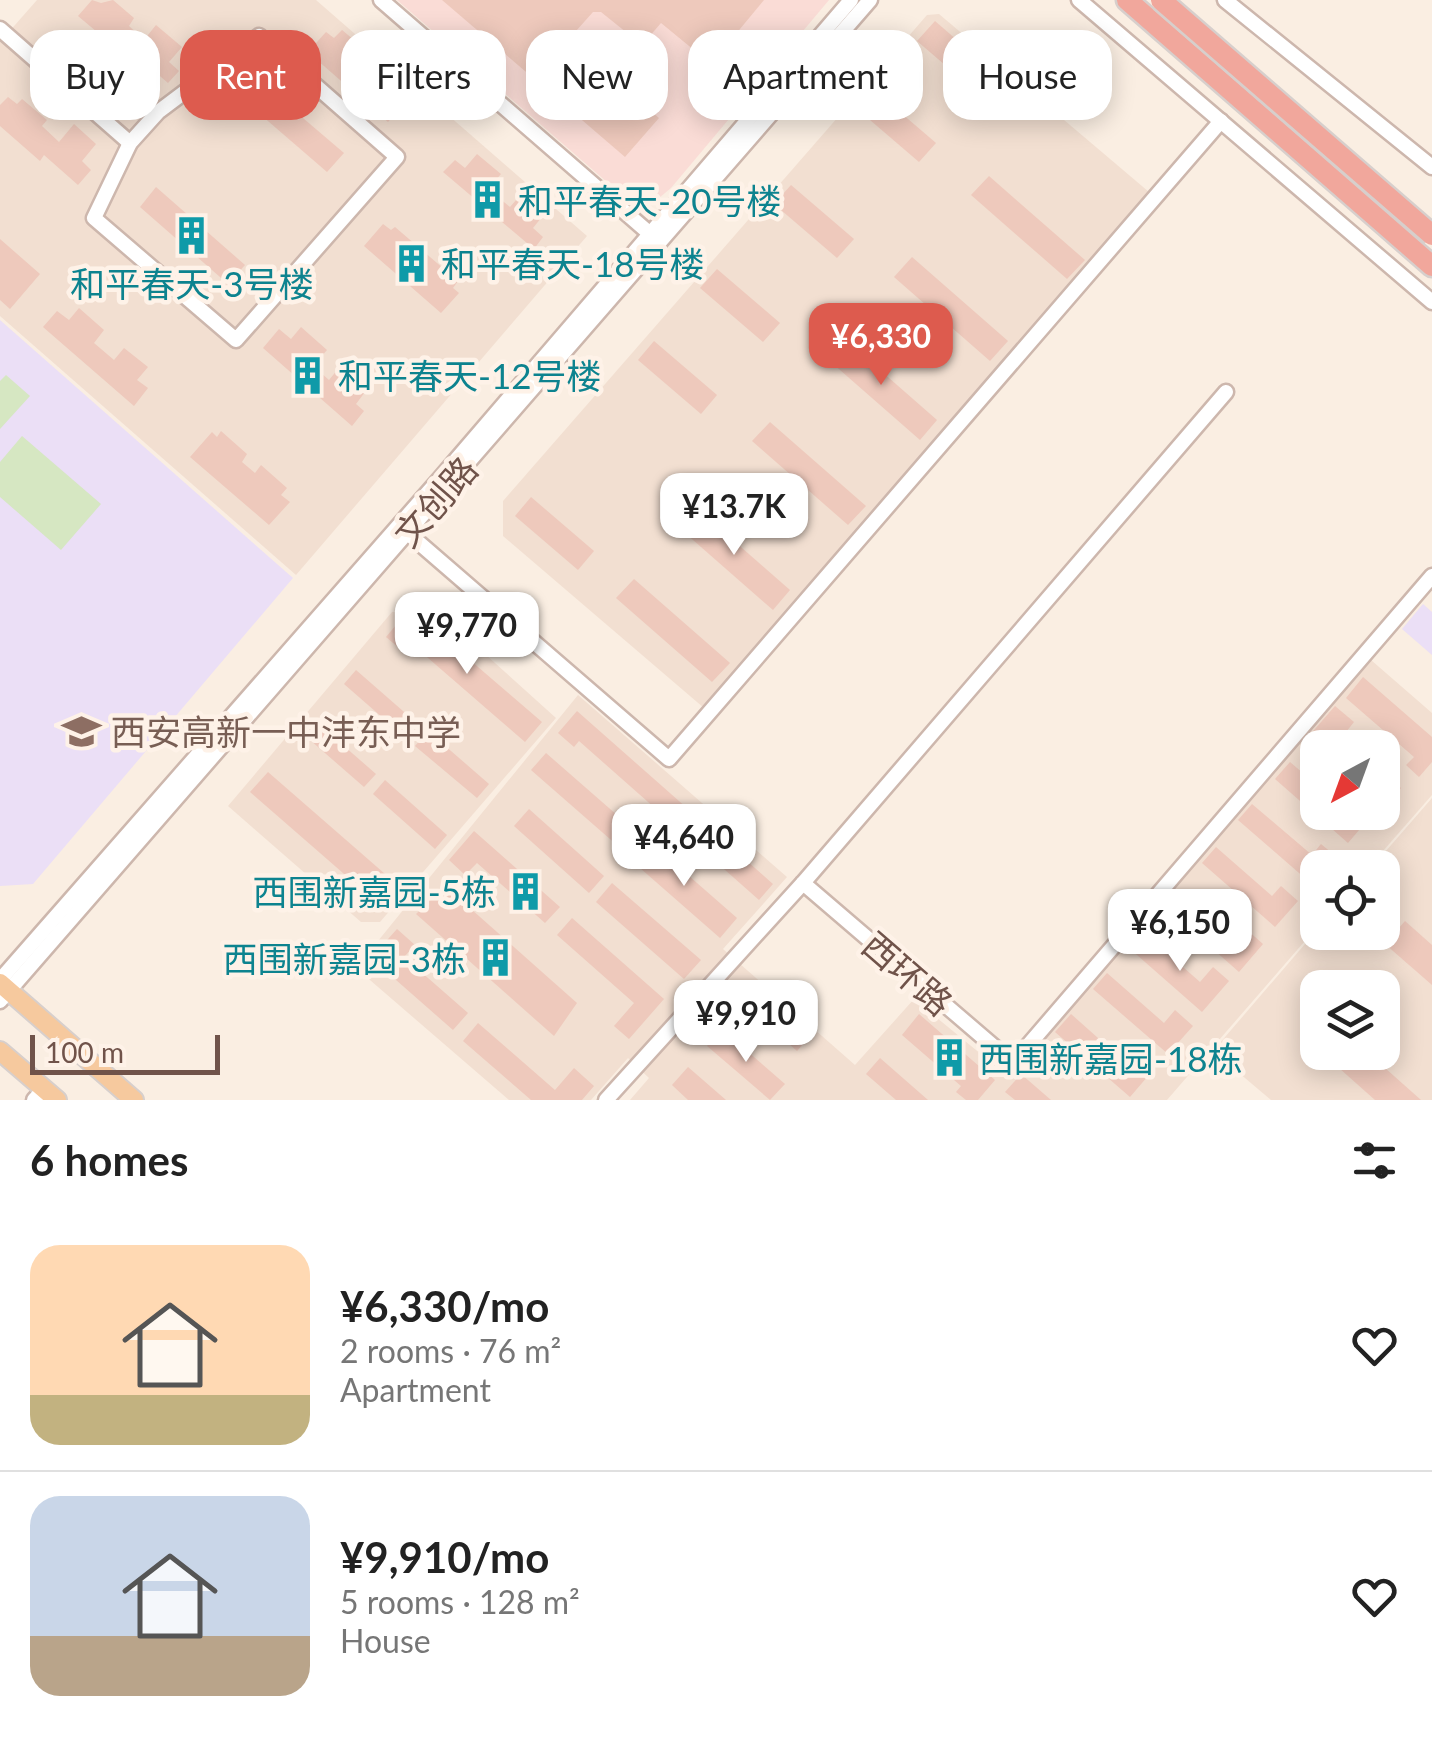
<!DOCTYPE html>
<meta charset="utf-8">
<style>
:root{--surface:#fff;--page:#f2f2f2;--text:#222;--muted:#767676;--line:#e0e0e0;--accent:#dd5b4e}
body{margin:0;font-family:Lato,"Noto Sans SC",sans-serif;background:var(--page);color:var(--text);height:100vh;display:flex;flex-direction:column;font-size:38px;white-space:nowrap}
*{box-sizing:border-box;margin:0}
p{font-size:32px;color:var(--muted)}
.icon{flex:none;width:55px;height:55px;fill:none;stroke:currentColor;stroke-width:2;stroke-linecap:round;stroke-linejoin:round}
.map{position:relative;height:1100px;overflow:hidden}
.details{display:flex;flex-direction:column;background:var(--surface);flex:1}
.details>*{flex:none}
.guide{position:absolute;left:30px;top:30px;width:1372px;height:90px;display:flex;gap:20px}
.needle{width:65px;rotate:221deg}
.buttons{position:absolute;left:1300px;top:730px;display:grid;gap:20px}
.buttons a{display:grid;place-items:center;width:100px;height:100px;border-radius:20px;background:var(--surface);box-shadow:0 5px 25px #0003;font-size:50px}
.scale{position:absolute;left:30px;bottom:25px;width:190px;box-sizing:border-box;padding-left:10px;border:5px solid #70534a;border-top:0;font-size:28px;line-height:35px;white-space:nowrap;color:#70534a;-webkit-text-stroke:8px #fef2e8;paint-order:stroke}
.price{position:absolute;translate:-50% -85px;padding:0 22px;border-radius:20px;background:#fff;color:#222;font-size:32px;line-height:65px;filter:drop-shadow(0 2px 5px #0008)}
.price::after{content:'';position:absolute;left:50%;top:60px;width:30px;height:22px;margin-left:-15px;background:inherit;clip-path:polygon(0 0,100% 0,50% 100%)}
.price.on{background:var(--accent);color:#fff}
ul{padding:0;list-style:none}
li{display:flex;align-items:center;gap:30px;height:250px;padding:0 30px}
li+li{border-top:2px solid var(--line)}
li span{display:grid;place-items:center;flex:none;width:280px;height:200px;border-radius:30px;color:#555}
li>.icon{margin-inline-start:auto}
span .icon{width:120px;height:120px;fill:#fffc;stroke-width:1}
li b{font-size:42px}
h2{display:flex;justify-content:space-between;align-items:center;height:120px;padding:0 30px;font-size:42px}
.chip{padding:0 35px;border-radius:30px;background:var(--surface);box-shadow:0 5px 25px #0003;font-size:35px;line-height:90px}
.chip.on{background:var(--accent);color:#fff}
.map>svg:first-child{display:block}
</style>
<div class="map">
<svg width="1432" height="1100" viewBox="0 0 1432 1100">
<rect width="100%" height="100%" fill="#faeee2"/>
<g fill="#f2dfd1" fill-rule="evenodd">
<path d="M37 0H316L587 236 296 575 0 316V42Z"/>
<path d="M939 14 1149 192 704 708 503 536V501L927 15Z"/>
<path d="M435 609 556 718 380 922H361L228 806 392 612Z"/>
<path d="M1371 660 1432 713V795L1369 867 1318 868 1317 927 1167 1100H630L649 1078 628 1058 591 1100H509L356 968 578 695 787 877 723 949 855 1065 914 999 1010 1078ZM1318 748H1382V812H1318Z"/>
<path d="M1432 798V1100H1271L1213 1051 1317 930 1382 932V868L1372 867ZM1318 988H1382V1052H1318Z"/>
</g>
<path fill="#fadcd6" d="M397 0H829L671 188 659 198 634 201 623 196Z"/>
<g fill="#ebdff6">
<path d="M0 320 293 578 33 884 0 886Z"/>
<path d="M1423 604 1432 612V655L1402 629Z"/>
</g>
<g fill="#d6e7c2">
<path d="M6 375 30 396 0 429V381Z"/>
<path d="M22 436 101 504 61 550 0 497V462Z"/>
</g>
<g fill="#eec9bc">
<path d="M92 0 101 3 113 0 134 18 129 26 144 40 156 25 182 47 169 62 179 71 168 83 132 52 128 58 78 16Z"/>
<path d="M442 0H764L711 64 661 23 642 45 601 12H593L568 40 659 118 625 157Z"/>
<path d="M935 21 1025 99 1008 119 917 41Z"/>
<path d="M342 30 366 50 358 60 373 73 381 63 405 84 397 95 405 102 388 122 308 52 326 32 334 38Z"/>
<path d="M256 78 344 153 327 172 240 97Z"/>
<path d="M873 89 936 143 919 162 856 108Z"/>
<path d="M8 97 17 104 22 99 47 120 42 126 59 142 74 124 96 144 82 161 91 170 78 185 44 155 40 161 0 126V105Z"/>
<path d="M477 154 501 174 488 189 510 207 523 192 546 212 533 228 543 237 534 249 443 172 455 160 465 168Z"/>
<path d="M989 176 1085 260 1067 279 971 195Z"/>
<path d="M791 185 854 239 837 258 774 204Z"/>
<path d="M156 187 245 265 228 284 140 207Z"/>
<path d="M383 224 391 230 395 227 458 281 453 288 459 293 441 313 364 246Z"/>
<path d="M0 239 40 274 10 309 0 300Z"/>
<path d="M912 257 1008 341 990 361 894 277Z"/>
<path d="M717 269 780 323 763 342 700 288Z"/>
<path d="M79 308 104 330 94 343 114 360 124 348 148 367 137 380 148 388 134 406 43 327 57 311 69 320Z"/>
<path d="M301 327 327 350 313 366 329 380 338 369 365 392 356 404 364 411 352 426 263 348 279 329 291 339Z"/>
<path d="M841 336 937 420 920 440 824 356Z"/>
<path d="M654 341 717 395 701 414 638 360Z"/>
<path d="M770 422 866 506 848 525 752 441Z"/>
<path d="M221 431 247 454 242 462 255 473 261 465 287 488 281 495 290 502 269 525 190 457 212 432 217 437Z"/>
<path d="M531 497 594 551 578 570 515 516Z"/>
<path d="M694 506 790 590 773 610 677 526Z"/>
<path d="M634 579 730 663 712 682 616 598Z"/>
<path d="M401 619 418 635 428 624 542 722 525 742 413 645 406 654 386 637Z"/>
<path d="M356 670 419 725 407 739 344 684Z"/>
<path d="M1363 677 1432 737V762L1419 777 1406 765 1414 757 1346 698Z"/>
<path d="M1335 706 1354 722 1342 737 1354 748H1320L1308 737Z"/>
<path d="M577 711 773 884 759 900 579 741 574 747 558 733Z"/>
<path d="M313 719 376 774 364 787 302 733Z"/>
<path d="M428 731 489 784 477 798 415 746Z"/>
<path d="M546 753 641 836 626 853 531 770Z"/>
<path d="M1290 762 1318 786V812H1367L1371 816 1348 843 1275 779Z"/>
<path d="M268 772 400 887 382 907 250 792Z"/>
<path d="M1382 772 1401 788 1387 805 1382 802Z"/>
<path d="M385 780 447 835 435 849 373 794Z"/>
<path d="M1252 804 1312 855 1321 844 1338 858 1330 868H1318V882L1314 886 1238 820Z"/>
<path d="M529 809 604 876 589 893 514 826Z"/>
<path d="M474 831 560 907 545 923 477 863 465 875 449 860Z"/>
<path d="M649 841 737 918 720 938 632 861Z"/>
<path d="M1216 847 1272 896 1281 886 1298 901 1275 927 1202 863Z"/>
<path d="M612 883 701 960 684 979 596 902Z"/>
<path d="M445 886 577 1003 554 1036 416 914Z"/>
<path d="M1179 889 1237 940 1246 929 1263 944 1239 972 1164 906Z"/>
<path d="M572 918 664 999 629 1039 614 1026 634 1003 557 935Z"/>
<path d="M1405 921 1432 945V985L1385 944Z"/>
<path d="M397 929 415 945 404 957 468 1013 453 1030 371 958Z"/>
<path d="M1143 932 1200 982 1213 967 1229 981 1202 1012 1129 948Z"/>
<path d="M1107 973 1164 1023 1175 1010 1193 1026 1168 1054 1093 989Z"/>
<path d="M762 986 814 1032 797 1051 745 1005Z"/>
<path d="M919 1014 995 1080 978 1100H966L956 1092 961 1086 902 1035Z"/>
<path d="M1071 1014 1125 1062 1134 1051 1154 1069 1130 1097 1055 1032Z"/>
<path d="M1318 1022V1050L1304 1038Z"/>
<path d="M478 1023 555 1090 574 1068 594 1086 582 1100H531L463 1041Z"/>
<path d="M722 1029 785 1084 770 1100 707 1046Z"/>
<path d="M1321 1052H1367L1421 1100H1375Z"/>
<path d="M880 1058 928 1100H896L866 1074Z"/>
<path d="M688 1067 726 1100H688L672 1085Z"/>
<path d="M1021 1074 1051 1100H1015L1005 1092Z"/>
</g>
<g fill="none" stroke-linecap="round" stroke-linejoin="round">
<defs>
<g id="minor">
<path d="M381 0 656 239"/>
<path d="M1079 0 1432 302"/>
<path d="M1225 0 1432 167"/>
<path d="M0 29 130 143"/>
<path d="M259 36 397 157 236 340 94 218 130 143 158 112Z"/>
<path d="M403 529 669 759 1221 121"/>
<path d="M803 883 1013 1063 1432 576"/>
<path d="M0 980 437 482 851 0"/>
<path d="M0 1001 870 0"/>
<path d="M34 1100 44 1089"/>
<path d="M606 1100 803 883 1226 392"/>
</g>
<g id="major">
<path d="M0 983 134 1100"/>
<path d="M0 1051 57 1100"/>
</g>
<path id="highway" d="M1127 0 1432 266"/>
</defs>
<use href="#minor" stroke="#cdb7ad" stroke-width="19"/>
<use href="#major" stroke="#d7cfcc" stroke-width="22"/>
<use href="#highway" stroke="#d7cfcc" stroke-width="25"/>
<use href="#minor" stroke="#fff" stroke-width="14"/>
<use href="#major" stroke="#f6c99e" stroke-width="18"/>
<use href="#highway" stroke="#f1a79c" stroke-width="20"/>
<defs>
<path id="highway-bridge" d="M1161 0 1432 235"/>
</defs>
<use href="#highway-bridge" stroke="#d7cfcc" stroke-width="25" stroke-linecap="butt"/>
<use href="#highway-bridge" stroke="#f1a79c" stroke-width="20"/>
</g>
<defs>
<symbol id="building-bare" viewBox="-9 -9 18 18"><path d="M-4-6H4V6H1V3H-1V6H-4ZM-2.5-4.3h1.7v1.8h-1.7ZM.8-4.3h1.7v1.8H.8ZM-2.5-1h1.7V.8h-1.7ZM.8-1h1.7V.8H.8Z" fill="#0f9aa8" stroke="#fef2e8" stroke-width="2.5" paint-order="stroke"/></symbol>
<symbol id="school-bare" viewBox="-9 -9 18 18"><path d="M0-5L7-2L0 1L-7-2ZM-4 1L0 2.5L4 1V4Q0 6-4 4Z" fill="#8d6e63" stroke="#fef2e8" stroke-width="2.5" paint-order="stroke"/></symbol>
</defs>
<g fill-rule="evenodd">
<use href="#building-bare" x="460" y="172" width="55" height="55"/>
<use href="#building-bare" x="164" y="208" width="55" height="55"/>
<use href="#building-bare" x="384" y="236" width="55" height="55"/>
<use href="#building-bare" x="280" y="348" width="55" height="55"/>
<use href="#school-bare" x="54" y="704" width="55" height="55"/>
<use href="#building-bare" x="498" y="864" width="55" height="55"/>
<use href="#building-bare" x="468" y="930" width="55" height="55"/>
<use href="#building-bare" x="922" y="1030" width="55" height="55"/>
</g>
<g text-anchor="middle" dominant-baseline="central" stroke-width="9" stroke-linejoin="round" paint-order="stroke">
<g font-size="35" fill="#0d838f" stroke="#fef2e8" text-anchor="start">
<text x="518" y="200">和平春天-20号楼</text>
<text x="441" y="263">和平春天-18号楼</text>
<text x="192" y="283" text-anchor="middle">和平春天-3号楼</text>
<text x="338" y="375">和平春天-12号楼</text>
<text x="496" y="891" text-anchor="end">西围新嘉园-5栋</text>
<text x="466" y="958" text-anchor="end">西围新嘉园-3栋</text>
<text x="979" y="1058">西围新嘉园-18栋</text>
</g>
<g font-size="35" fill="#70534a" stroke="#fef2e8">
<text transform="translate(435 501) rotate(-49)">文创路</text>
<text transform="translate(908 973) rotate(41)">西环路</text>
</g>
<g font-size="35" fill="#785e54" stroke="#fef2e8" text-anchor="start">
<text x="111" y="731">西安高新一中沣东中学</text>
</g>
</g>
</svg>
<div class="buttons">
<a><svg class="needle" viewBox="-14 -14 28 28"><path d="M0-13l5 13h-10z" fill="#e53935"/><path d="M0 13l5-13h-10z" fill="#767676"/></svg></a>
<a><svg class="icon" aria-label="locate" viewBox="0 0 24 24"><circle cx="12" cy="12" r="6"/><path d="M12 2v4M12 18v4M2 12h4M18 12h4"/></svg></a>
<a><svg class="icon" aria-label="layers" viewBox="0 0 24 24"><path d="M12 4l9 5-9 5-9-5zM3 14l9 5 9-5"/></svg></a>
</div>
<div class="scale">100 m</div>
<b class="price on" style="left:881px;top:388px">¥6,330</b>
<b class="price" style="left:734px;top:558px">¥13.7K</b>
<b class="price" style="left:467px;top:677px">¥9,770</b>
<b class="price" style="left:684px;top:889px">¥4,640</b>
<b class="price" style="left:1180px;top:974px">¥6,150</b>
<b class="price" style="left:746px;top:1065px">¥9,910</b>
<div class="guide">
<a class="chip">Buy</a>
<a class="chip on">Rent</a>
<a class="chip">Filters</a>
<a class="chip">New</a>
<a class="chip">Apartment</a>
<a class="chip">House</a>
</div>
</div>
<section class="details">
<h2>6 homes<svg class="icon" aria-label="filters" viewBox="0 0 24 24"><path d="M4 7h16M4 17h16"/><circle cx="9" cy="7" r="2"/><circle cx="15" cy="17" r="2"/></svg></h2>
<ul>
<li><span style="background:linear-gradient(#ffd9b3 75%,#c2b280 0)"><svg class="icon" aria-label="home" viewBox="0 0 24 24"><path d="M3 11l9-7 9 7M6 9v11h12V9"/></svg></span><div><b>¥6,330/mo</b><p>2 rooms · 76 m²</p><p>Apartment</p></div><svg class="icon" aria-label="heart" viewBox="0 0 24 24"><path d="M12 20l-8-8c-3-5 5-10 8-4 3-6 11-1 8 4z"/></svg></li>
<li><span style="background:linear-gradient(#c9d6e8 70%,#b9a48a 0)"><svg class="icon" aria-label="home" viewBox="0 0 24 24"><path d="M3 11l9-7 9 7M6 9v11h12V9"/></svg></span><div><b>¥9,910/mo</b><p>5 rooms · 128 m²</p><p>House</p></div><svg class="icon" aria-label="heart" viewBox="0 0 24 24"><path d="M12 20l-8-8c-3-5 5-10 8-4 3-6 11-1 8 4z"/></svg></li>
</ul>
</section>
